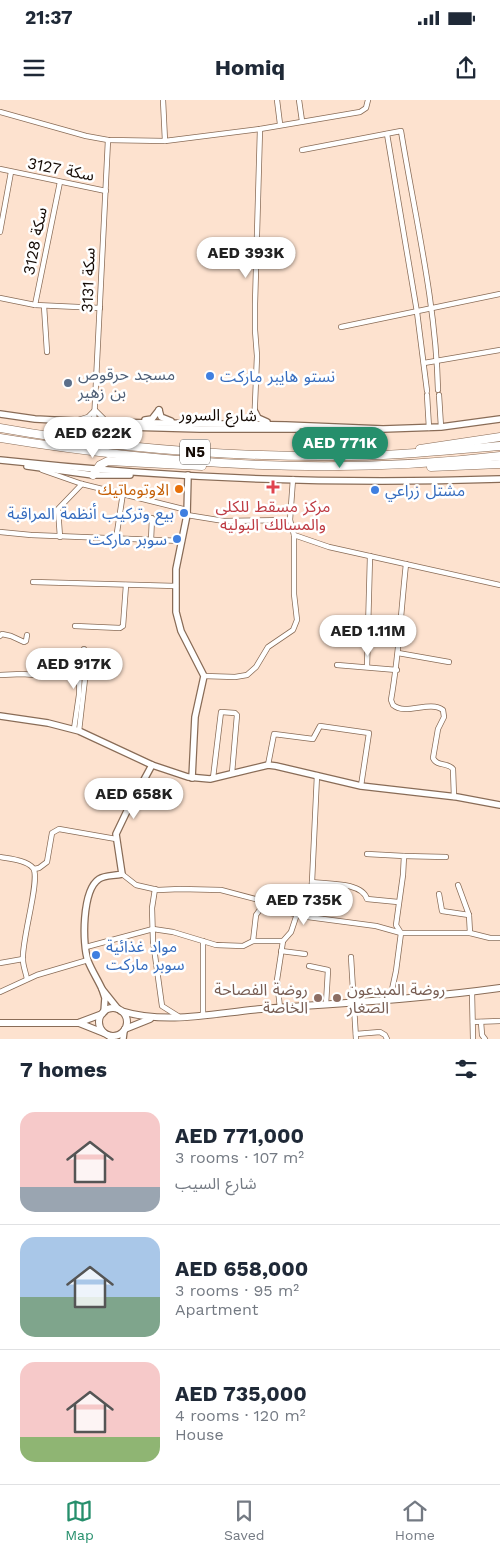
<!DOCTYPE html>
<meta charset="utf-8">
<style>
:root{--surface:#fff;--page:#f2f2f3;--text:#1f2937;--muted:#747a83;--line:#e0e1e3;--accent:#268f6c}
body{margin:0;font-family:"Work Sans","Noto Sans Arabic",sans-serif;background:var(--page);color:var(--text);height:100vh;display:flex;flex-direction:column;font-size:19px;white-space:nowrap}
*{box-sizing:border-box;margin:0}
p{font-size:16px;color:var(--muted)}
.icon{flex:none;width:28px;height:28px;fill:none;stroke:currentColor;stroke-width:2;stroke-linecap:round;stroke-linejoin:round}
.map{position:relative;height:939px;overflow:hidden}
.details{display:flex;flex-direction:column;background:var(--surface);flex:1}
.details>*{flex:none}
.price{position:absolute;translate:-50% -42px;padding:0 11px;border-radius:18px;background:#fff;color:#222;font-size:16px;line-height:32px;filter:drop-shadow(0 1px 2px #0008)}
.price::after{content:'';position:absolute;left:50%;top:30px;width:15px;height:11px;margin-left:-8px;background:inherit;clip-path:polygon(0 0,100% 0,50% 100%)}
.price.selected{background:var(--accent);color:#fff}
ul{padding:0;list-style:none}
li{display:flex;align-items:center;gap:15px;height:125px;padding:0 20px}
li+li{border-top:1px solid var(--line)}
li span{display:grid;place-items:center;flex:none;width:140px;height:100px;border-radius:15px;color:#555}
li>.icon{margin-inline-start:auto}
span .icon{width:60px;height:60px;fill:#fffc;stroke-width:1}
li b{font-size:21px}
h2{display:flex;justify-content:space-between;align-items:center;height:60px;padding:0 20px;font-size:21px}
.status{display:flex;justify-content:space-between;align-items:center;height:35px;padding:0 25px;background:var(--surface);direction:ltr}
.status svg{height:14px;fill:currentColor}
header{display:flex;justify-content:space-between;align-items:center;height:65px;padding:0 20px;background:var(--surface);font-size:22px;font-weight:700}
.dock{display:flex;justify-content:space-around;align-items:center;height:70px;border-top:1px solid var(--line);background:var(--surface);font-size:14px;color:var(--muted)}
.dock a{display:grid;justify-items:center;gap:2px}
.dock .selected{color:var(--accent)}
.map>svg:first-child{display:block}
</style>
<div class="status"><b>21:37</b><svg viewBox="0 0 49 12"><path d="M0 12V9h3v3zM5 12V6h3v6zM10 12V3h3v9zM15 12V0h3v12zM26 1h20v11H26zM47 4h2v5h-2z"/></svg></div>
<header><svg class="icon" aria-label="menu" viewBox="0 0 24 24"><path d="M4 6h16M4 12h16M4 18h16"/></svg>Homiq<svg class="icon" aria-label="share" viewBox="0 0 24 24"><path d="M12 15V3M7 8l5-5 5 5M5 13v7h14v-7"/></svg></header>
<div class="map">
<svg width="500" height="939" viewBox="0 0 500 939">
<rect width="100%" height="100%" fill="#fde2cf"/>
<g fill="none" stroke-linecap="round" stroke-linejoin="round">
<defs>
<g id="minor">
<path d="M163 0 165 41"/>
<path d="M277 0 280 24"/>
<path d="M299 0 302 21"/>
<path d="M0 12 86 36 108 40 165 41 260 29 360 12 366 8 368 0"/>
<path d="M387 34 417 212 427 291"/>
<path d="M302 50 401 31C415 117 436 203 438 290"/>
<path d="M0 69 106 91"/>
<path d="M0 132 11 72"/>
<path d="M0 198 35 205 100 208"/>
<path d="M35 205 60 82"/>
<path d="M44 206 47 252"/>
<path d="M341 227 500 194"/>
<path d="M424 263 500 250"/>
<path d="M427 295 429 328"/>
<path d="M439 295 441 327"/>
<path d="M78 320 88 317 95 310 106 321"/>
<path d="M94 322 108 40"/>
<path d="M254 327 257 256 255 230V204L260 29"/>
<path d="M42 370 82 384 187 410"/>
<path d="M187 415 224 421 290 420"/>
<path d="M136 417 152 418 151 440"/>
<path d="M0 432 31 435 182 441"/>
<path d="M294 435 329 447 500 485"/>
<path d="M60 437 58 409 82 384"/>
<path d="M116 439 123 393"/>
<path d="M406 464C401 510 399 555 391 600L393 605C406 616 429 600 443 610L444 617 438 629 433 658C437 667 448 662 453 669L454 697"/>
<path d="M33 482 176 486"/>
<path d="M75 526 120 528 123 526 126 485"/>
<path d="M0 536 2 534 11 536 24 542 26 541 27 535"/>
<path d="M398 553 449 562"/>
<path d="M337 565 397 570"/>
<path d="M367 567 370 456"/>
<path d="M0 575 22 574 48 576 52 575 57 566 80 569"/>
<path d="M204 576 235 577 247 575 256 567 268 547 293 530 297 520 294 494V435L290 420 293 379"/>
<path d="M74 629 79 595 80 554"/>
<path d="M79 631 85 579 84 549"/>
<path d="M268 665 274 634 313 639 320 626 369 633 361 686"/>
<path d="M213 678 221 612 235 613 237 615 232 673"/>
<path d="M367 754 404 756 403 775 396 825 401 833 396 871 390 899"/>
<path d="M404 756 446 757"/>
<path d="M0 757C10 759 26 760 33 768 41 778 21 841 23 860 23 866 26 873 27 879"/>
<path d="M34 769 39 768 47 762 52 733 59 729 116 739"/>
<path d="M122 774 136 785 158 790 180 789 221 790 259 800 268 807 278 810 308 817 376 826 401 833H470L490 838H500"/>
<path d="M312 782 317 675"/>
<path d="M458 785 469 815 470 833"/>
<path d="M155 789 152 808 153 841 162 906 178 916"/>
<path d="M439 794 442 811 469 815"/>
<path d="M308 817 312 782C327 784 362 782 367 799L398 802"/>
<path d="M253 841 256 815 264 804"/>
<path d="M86 847 153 829 173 832 216 845 243 846 253 841H283L291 832 297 814"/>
<path d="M281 851 305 854"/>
<path d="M351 857 356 939"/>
<path d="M0 863 23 859"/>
<path d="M309 866 328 870 326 904"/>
<path d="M0 892 37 875 88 860"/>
<path d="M472 892 473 939"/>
<path d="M280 908 277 880 283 841"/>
<path d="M203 915V841"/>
<path d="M473 922 500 921"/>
<path d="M481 922 482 935 485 939"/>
<path d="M356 934 380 932 385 935 387 939"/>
</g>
<g id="tertiary">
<path d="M159 310 161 317 171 321"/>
<path d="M255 312 258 318 267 322"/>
<path d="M0 314 35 319 94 322 286 325 383 329 441 327 500 319"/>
<path d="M145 320 152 319 159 310"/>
<path d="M107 324 127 327 200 329H297"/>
<path d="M0 360C166 378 334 385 500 379"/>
<path d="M27 366 93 375H130"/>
<path d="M188 375 187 415 176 469V512L181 531 204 576 195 617 192 678"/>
<path d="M0 616 48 623 79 631 152 665 188 677 210 679 268 665 276 666 361 686 457 697 500 705"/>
<path d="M102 889C98 880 92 871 88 861 82 844 82 790 99 779 105 775 114 776 122 774L116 734 127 711 152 665"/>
<path d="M104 912 105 898 102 889 118 909"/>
<path d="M108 935 112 939"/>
<path d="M123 939 124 931"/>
</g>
<g id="secondary">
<circle cx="113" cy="922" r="14"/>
<path d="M121 911C167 925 215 913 261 909 341 903 421 899 500 888"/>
<path d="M0 923H78L102 914"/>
<path d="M79 923 104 933"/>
<path d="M125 929 150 919"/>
</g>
<g id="trunk">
<path d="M0 328C106 347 214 356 322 356 381 357 441 351 500 346"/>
<path d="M0 338C165 365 334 376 500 356"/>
<path d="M420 349 500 337"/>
<path d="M431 367 500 364"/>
<path d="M93 375 100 365 108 361 202 366"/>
</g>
</defs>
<use href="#minor" stroke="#896c57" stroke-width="6"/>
<use href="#tertiary" stroke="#896c57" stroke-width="8"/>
<use href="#secondary" stroke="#896c57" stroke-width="8"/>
<use href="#trunk" stroke="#896c57" stroke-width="9"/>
<use href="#minor" stroke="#fff" stroke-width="4.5"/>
<use href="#tertiary" stroke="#fff" stroke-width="5.5"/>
<use href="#secondary" stroke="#fff" stroke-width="6"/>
<use href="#trunk" stroke="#fff" stroke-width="8"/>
</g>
<g fill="#3f7fe0" stroke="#fff" stroke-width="2">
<circle cx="210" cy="276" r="5"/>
<circle cx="375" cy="390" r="5"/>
<circle cx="184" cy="413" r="5"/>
<circle cx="177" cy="439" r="5"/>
<circle cx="96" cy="855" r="5"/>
</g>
<circle fill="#5c6f8a" stroke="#fff" stroke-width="2" cx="68" cy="283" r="5"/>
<path fill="#e0444e" stroke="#fff" stroke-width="2" d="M270.5 379.5h5v5h5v5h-5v5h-5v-5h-5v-5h5z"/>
<circle fill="#e8710a" stroke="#fff" stroke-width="2" cx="179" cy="389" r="5"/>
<g fill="#8d6e63" stroke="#fff" stroke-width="2">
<circle cx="318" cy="898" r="5"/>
<circle cx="337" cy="898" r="5"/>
</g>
<g text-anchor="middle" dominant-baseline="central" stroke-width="5" stroke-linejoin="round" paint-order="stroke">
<rect fill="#fff" stroke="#5a544f" stroke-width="1" x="180" y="339.5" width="30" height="25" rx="4"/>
<g font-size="15" font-weight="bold" fill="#140a04">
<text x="195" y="352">N5</text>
</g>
<g font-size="16" fill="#140a04" stroke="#fff">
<text transform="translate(61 69) rotate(11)">سكة 3127</text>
<text transform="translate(35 141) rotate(-79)">سكة 3128</text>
<text transform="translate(88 180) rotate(-88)">سكة 3131</text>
<text transform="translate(218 315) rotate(1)">شارع السرور</text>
</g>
<g font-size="16" fill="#4e5e75" stroke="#fff" text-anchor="start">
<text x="78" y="274">مسجد حرقوص<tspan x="78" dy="18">بن زهير</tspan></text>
</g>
<g font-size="16" fill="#366cbe" stroke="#fff" text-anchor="start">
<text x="220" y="276">نستو هايبر ماركت</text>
<text x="385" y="390">مشتل زراعي</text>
<text x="174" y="413" text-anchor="end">بيع وتركيب أنظمة المراقبة</text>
<text x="167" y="439" text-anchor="end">سوبر ماركت</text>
<text x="106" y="846">مواد غذائية<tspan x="106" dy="18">سوبر ماركت</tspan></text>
</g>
<g font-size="16" fill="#c56008" stroke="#fff" text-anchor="end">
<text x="169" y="389">الاوتوماتيك</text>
</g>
<g font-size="16" fill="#be3a42" stroke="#fff">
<text x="273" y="406">مركز مسقط للكلى<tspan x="273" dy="18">والمسالك البوليه</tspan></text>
</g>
<g font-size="16" fill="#785e54" stroke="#fff" text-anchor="end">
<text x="308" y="889">روضة الفصاحة<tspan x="308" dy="18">الخاصة</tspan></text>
<text x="347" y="889" text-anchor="start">روضة المبدعون<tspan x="347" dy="18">الصغار</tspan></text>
</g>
</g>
</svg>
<b class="price" style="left:246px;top:179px">AED 393K</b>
<b class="price" style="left:93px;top:359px">AED 622K</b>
<b class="price selected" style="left:340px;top:369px">AED 771K</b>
<b class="price" style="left:368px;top:557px">AED 1.11M</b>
<b class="price" style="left:74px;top:590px">AED 917K</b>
<b class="price" style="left:134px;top:720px">AED 658K</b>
<b class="price" style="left:304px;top:826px">AED 735K</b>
</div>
<section class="details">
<h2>7 homes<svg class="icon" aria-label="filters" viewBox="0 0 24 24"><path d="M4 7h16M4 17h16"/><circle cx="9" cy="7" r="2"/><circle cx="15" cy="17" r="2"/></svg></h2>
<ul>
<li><span style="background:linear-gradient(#f6c9c9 75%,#9aa5b1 0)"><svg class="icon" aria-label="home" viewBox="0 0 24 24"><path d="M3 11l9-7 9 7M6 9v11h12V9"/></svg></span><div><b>AED 771,000</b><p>3 rooms · 107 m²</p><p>شارع السيب</p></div></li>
<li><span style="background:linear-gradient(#a9c7e8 60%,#7fa58c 0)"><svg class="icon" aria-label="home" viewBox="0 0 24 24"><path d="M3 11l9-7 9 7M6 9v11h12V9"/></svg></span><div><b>AED 658,000</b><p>3 rooms · 95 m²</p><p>Apartment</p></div></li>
<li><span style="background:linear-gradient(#f6c9c9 75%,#8fb573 0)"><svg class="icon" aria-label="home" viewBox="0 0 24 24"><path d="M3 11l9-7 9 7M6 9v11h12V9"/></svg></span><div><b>AED 735,000</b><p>4 rooms · 120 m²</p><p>House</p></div></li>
</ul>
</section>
<nav class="dock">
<a class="selected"><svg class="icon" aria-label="map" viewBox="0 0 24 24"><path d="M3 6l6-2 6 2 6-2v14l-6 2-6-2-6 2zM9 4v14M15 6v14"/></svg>Map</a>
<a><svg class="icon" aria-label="saved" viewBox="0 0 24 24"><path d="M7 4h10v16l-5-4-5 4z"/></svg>Saved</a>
<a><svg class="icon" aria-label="home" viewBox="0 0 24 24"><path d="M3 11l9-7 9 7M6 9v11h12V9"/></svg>Home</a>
</nav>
